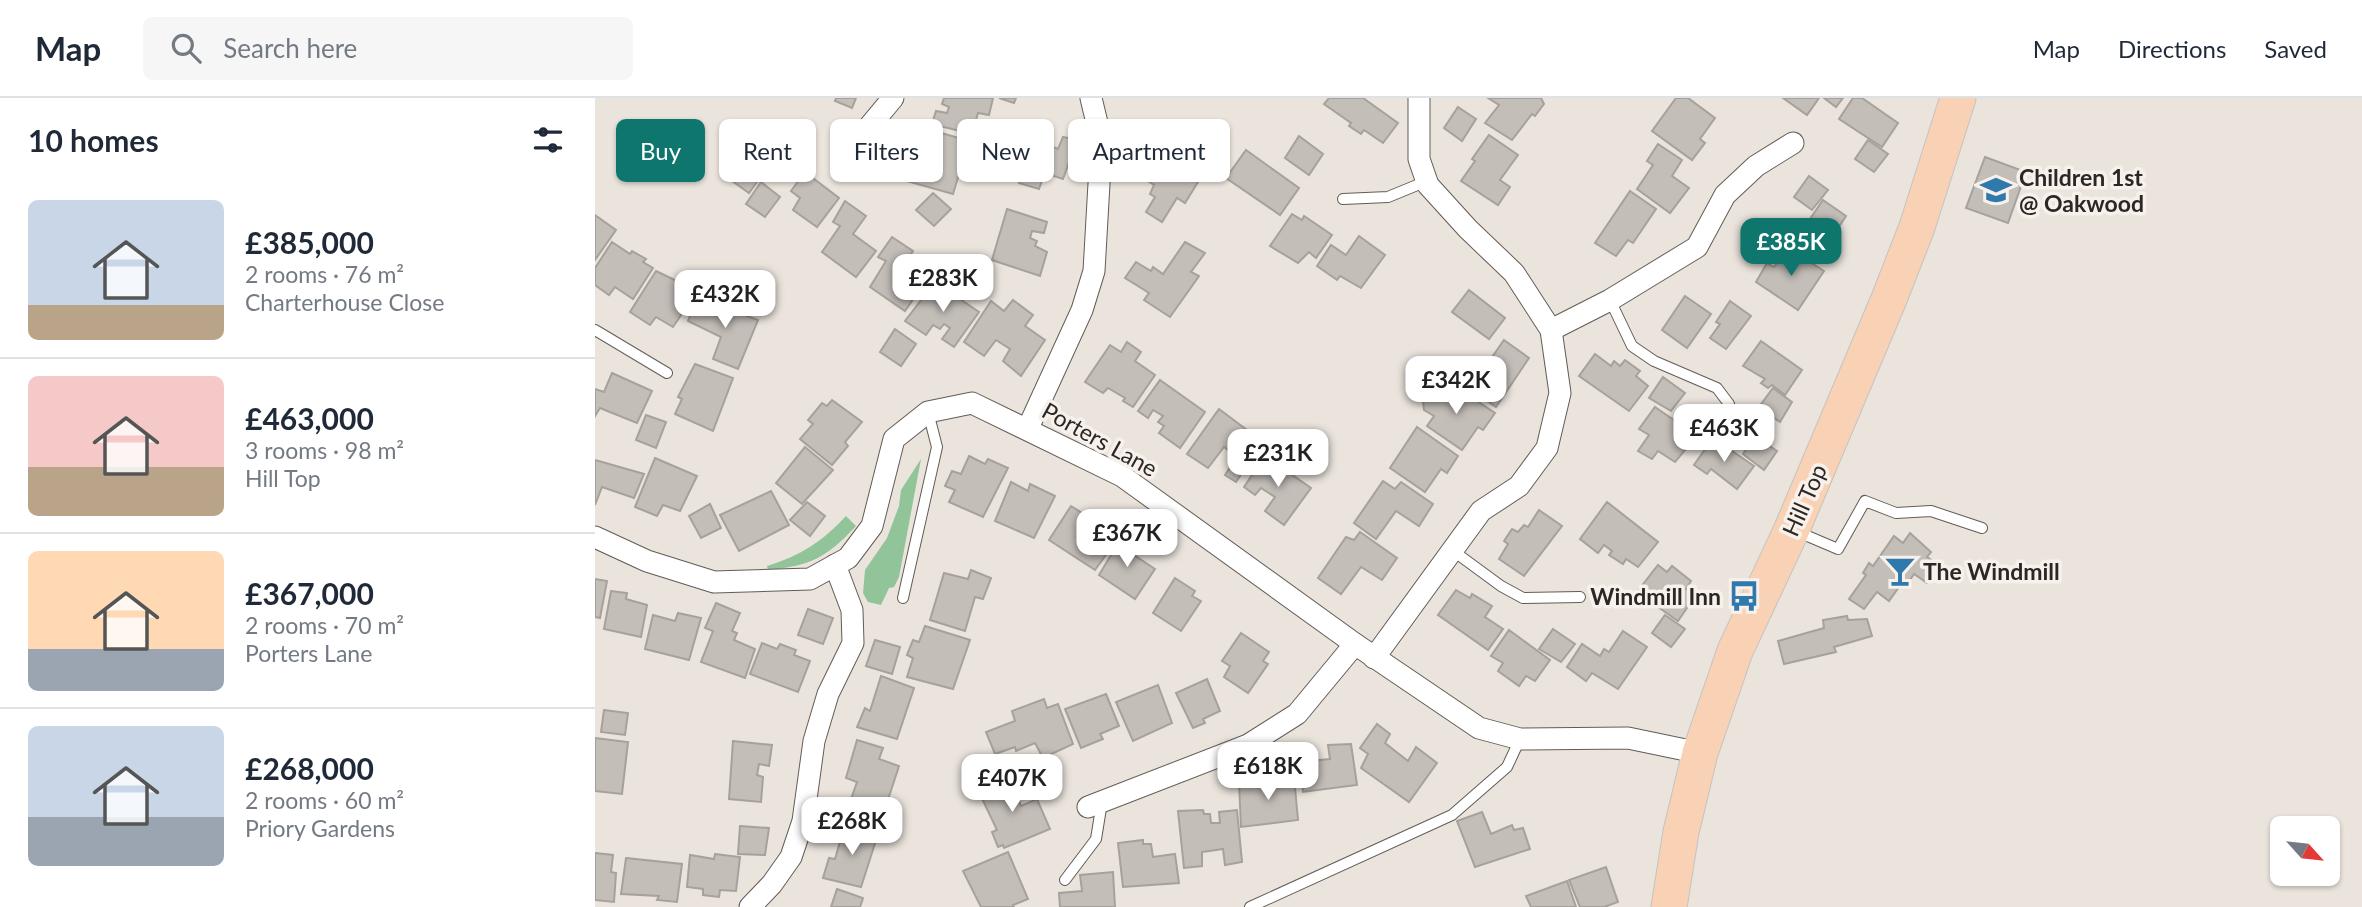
<!DOCTYPE html>
<meta charset="utf-8">
<style>
:root{--surface:#fff;--page:#f6f6f7;--text:#1f2937;--muted:#747a83;--line:#e0e1e3;--accent:#0f766e}
body{margin:0;font-family:Lato,sans-serif;background:var(--page);color:var(--text);height:100vh;display:flex;flex-direction:column;font-size:26px;white-space:nowrap}
*{box-sizing:border-box;margin:0}
p{font-size:23px;color:var(--muted)}
.icon{flex:none;width:38px;height:38px;fill:none;stroke:currentColor;stroke-width:2;stroke-linecap:round;stroke-linejoin:round}
.map{position:relative;flex:1;overflow:hidden}
.panel{display:flex;flex-direction:column;background:var(--surface);width:595px}
.panel>*{flex:none}
.banner{position:absolute;left:21px;top:21px;width:665px;height:63px;display:flex;gap:14px}
.needle{width:46px;rotate:117deg}
.fabs{position:absolute;left:1675px;top:718px;display:grid;gap:14px}
.fabs a{display:grid;place-items:center;width:70px;height:70px;border-radius:10px;background:var(--surface);box-shadow:0 2px 5px #0004;font-size:35px}
.price{position:absolute;translate:-50% -60px;padding:0 16px;border-radius:14px;background:#fff;color:#222;font-size:23px;line-height:46px;filter:drop-shadow(0 2px 4px #0008)}
.price::after{content:'';position:absolute;left:50%;top:42px;width:21px;height:16px;margin-left:-10px;background:inherit;clip-path:polygon(0 0,100% 0,50% 100%)}
.price.current{background:var(--accent);color:#fff}
ul{padding:0;list-style:none}
li{display:flex;align-items:center;gap:21px;height:175px;padding:0 28px}
li+li{border-top:2px solid var(--line)}
li span{display:grid;place-items:center;flex:none;width:196px;height:140px;border-radius:10px;color:#555}
li>.icon{margin-inline-start:auto}
span .icon{width:84px;height:84px;fill:#fffc;stroke-width:1}
li b{font-size:30px}
h2{display:flex;justify-content:space-between;align-items:center;height:84px;padding:0 28px;font-size:30px}
.pill{padding:0 24px;border-radius:10px;background:var(--surface);box-shadow:0 2px 5px #0004;font-size:24px;line-height:63px}
.pill.current{background:var(--accent);color:#fff}
header{display:flex;align-items:center;gap:42px;box-sizing:border-box;height:98px;padding:0 35px;background:var(--surface);border-bottom:2px solid var(--line)}
header strong{font-size:33px}
nav{display:flex;gap:38px;margin-inline-start:auto;font-size:24px}
.search{width:490px;height:63px;background:var(--page);display:flex;align-items:center;gap:18px;box-sizing:border-box;padding:0 24px;border-radius:10px;color:var(--muted);font-size:26px}
main{display:flex;flex:1;min-height:0}
.map>svg:first-child{display:block}
</style>
<header>
<strong>Map</strong>
<div class="search"><svg class="icon" aria-label="search" viewBox="0 0 24 24"><circle cx="10" cy="10" r="6"/><path d="M15 15l6 6"/></svg>Search here</div>
<nav><a>Map</a><a>Directions</a><a>Saved</a></nav>
</header>
<main>
<section class="panel">
<h2>10 homes<svg class="icon" aria-label="filters" viewBox="0 0 24 24"><path d="M4 7h16M4 17h16"/><circle cx="9" cy="7" r="2"/><circle cx="15" cy="17" r="2"/></svg></h2>
<ul>
<li><span style="background:linear-gradient(#c9d6e8 75%,#b9a48a 0)"><svg class="icon" aria-label="home" viewBox="0 0 24 24"><path d="M3 11l9-7 9 7M6 9v11h12V9"/></svg></span><div><b>£385,000</b><p>2 rooms · 76 m²</p><p>Charterhouse Close</p></div></li>
<li><span style="background:linear-gradient(#f6c9c9 65%,#b9a48a 0)"><svg class="icon" aria-label="home" viewBox="0 0 24 24"><path d="M3 11l9-7 9 7M6 9v11h12V9"/></svg></span><div><b>£463,000</b><p>3 rooms · 98 m²</p><p>Hill Top</p></div></li>
<li><span style="background:linear-gradient(#ffd9b3 70%,#9aa5b1 0)"><svg class="icon" aria-label="home" viewBox="0 0 24 24"><path d="M3 11l9-7 9 7M6 9v11h12V9"/></svg></span><div><b>£367,000</b><p>2 rooms · 70 m²</p><p>Porters Lane</p></div></li>
<li><span style="background:linear-gradient(#c9d6e8 65%,#9aa5b1 0)"><svg class="icon" aria-label="home" viewBox="0 0 24 24"><path d="M3 11l9-7 9 7M6 9v11h12V9"/></svg></span><div><b>£268,000</b><p>2 rooms · 60 m²</p><p>Priory Gardens</p></div></li>
</ul>
</section>
<div class="map">
<svg width="1767" height="809" viewBox="0 0 1767 809">
<rect width="100%" height="100%" fill="#ebe4dd"/>
<g fill="#91c498">
<path d="M326 361 304 479 299 489 294 490 286 507 273 504 268 495 270 472 292 440 304 408 306 392Z"/>
<path d="M251 418 261 428C232 459 216 468 173 472L172 468C205 458 228 443 251 418Z"/>
</g>
<g fill="#c4beb8" stroke="#a7a19b" stroke-width="2">
<path d="M241 0H261L257 10 240 3Z"/>
<path d="M349 0H398L394 17 383 15 377 36 337 26 341 13 352 15 354 9 347 6Z"/>
<path d="M404 0H421L419 5Z"/>
<path d="M734 0H768L803 25 788 45 769 32 766 36 754 28 756 25 729 6Z"/>
<path d="M893 0H946L949 6 940 18 937 16 917 42 890 25 904 7Z"/>
<path d="M1081 0H1093L1120 20 1105 41 1110 45 1097 62 1057 33Z"/>
<path d="M1188 0H1224L1212 17Z"/>
<path d="M1229 0H1248L1241 9Z"/>
<path d="M1258 0H1267L1303 25 1287 49 1244 21Z"/>
<path d="M863 9 881 21 867 43 849 30Z"/>
<path d="M431 22 454 27 448 45 463 51 468 39 482 42 468 81 450 75 444 91 424 85 429 70 417 65Z"/>
<path d="M336 32 374 43 358 96 312 83 320 59 330 62Z"/>
<path d="M549 32 600 65 596 73 606 79 590 105 582 100 567 124 551 114 560 99 555 96 559 87 527 67Z"/>
<path d="M894 37 923 57 905 82 915 89 903 107 866 83 880 63 877 61Z"/>
<path d="M164 38 184 53 154 95 133 80Z"/>
<path d="M704 38 728 56 714 77 690 60Z"/>
<path d="M1273 42 1293 56 1279 74 1260 61Z"/>
<path d="M1063 46 1087 62 1077 78 1094 90 1075 115 1042 91 1058 67 1052 63Z"/>
<path d="M651 52 704 90 685 117 631 80Z"/>
<path d="M1390 59 1431 74 1413 125 1371 110Z"/>
<path d="M210 74 244 100 222 129 198 112 205 100 196 93Z"/>
<path d="M1214 78 1233 92 1217 112 1199 99Z"/>
<path d="M166 84 185 99 170 119 151 106Z"/>
<path d="M1035 93 1061 111 1038 145 1033 142 1021 158 1000 145Z"/>
<path d="M338 95 356 111 339 128 321 112Z"/>
<path d="M1228 102 1251 118 1224 159 1200 143Z"/>
<path d="M250 103 271 118 258 136 281 153 261 179 227 154 245 128 238 124Z"/>
<path d="M412 111 452 124 449 135 437 133 435 140 442 143 440 148 452 154 445 178 397 162Z"/>
<path d="M697 116 707 122 709 118 737 137 721 160 714 154 703 165 675 148Z"/>
<path d="M0 117 21 132 0 162Z"/>
<path d="M764 138 790 157 766 190 745 178 742 182 722 168 736 147 751 157Z"/>
<path d="M297 139 318 153 306 172 328 187 310 213 275 189 291 163 283 159Z"/>
<path d="M17 144 35 156 37 153 51 161 48 164 58 170 38 201 20 189 14 197 0 187V170Z"/>
<path d="M590 144 610 155 596 174 604 178 575 219 549 202 554 195 530 180 541 164 556 173 558 169 568 176Z"/>
<path d="M1193 150 1229 173 1203 212 1161 184 1172 165 1179 169Z"/>
<path d="M61 173 92 188 90 191 99 198 78 229 61 219 55 227 35 214Z"/>
<path d="M340 184 384 214 359 249 347 241 355 230 349 226 345 231 338 227 331 237 310 223Z"/>
<path d="M874 192 910 220 894 241 857 214Z"/>
<path d="M1090 198 1116 216 1092 250 1067 232Z"/>
<path d="M102 200 163 222 143 271 118 261 126 239 93 223Z"/>
<path d="M418 202 438 217 430 228 450 242 426 278 408 263 415 251 401 242 389 258 369 244 396 203 409 213Z"/>
<path d="M1135 203 1156 218 1131 251 1115 240 1125 226 1121 224Z"/>
<path d="M300 231 321 246 306 268 285 254Z"/>
<path d="M909 242 934 260 901 309 875 291Z"/>
<path d="M1166 243 1207 272 1190 297 1177 287 1173 290 1166 285 1170 281 1148 268Z"/>
<path d="M532 244 546 254 540 263 560 277 538 309 528 303 530 300 513 290 508 295 490 284 515 247 526 254Z"/>
<path d="M1000 256 1016 268 1019 263 1025 268 1030 262 1045 273 1041 278 1053 288 1034 313 984 278Z"/>
<path d="M100 266 138 280 118 333 80 316 87 301 83 299Z"/>
<path d="M17 275 57 293 42 325 5 310 0 318V291L9 294Z"/>
<path d="M1068 279 1090 295 1076 313 1054 300Z"/>
<path d="M565 282 610 314 585 350 564 335 569 328 563 324 568 318 558 312 553 320 543 313Z"/>
<path d="M858 287 900 315 888 332 883 329 867 352 832 328 839 318 829 312 828 303 832 296 842 293 850 298Z"/>
<path d="M1178 290 1197 304 1185 324 1164 309Z"/>
<path d="M237 302 267 324 250 344 253 348 237 367 205 341 218 326 213 322 227 305 232 308Z"/>
<path d="M1060 309 1102 338 1080 364 1063 353 1057 361 1043 353 1054 337 1044 331Z"/>
<path d="M624 311 668 344 641 384 630 377 642 359 629 349 613 370 592 356Z"/>
<path d="M51 317 71 324 61 350 41 342Z"/>
<path d="M822 329 863 358 852 375 846 371 830 394 795 370Z"/>
<path d="M1160 338 1182 353 1169 372 1148 356Z"/>
<path d="M1118 340 1159 368 1142 391 1116 371 1112 376 1099 367Z"/>
<path d="M210 349 238 372 207 406 181 385Z"/>
<path d="M374 358 390 366 393 361 413 370 388 419 354 404 360 392 350 388 357 373 366 376Z"/>
<path d="M670 358 716 390 689 427 670 413 680 399 666 390 660 397 649 389Z"/>
<path d="M60 360 102 378 85 413 68 407 62 418 40 409Z"/>
<path d="M0 362 49 376 39 400 7 389 0 407Z"/>
<path d="M788 383 800 391 806 384 838 406 824 428 801 413 781 441 759 425Z"/>
<path d="M416 384 433 393 435 386 460 398 439 440 400 423Z"/>
<path d="M176 393 194 427 144 453 125 417Z"/>
<path d="M212 404 230 418 215 438 195 422Z"/>
<path d="M1012 404 1063 444 1043 469 1031 461 1028 466 1014 457 1017 453 1009 447 1003 455 985 441Z"/>
<path d="M115 406 126 430 106 440 94 418Z"/>
<path d="M476 408 514 432 509 441 518 447 500 472 454 442Z"/>
<path d="M944 412 967 428 929 478 904 461 913 446 909 443 917 431 923 434 929 427 933 429Z"/>
<path d="M765 434 802 460 787 482 766 469 746 496 723 480 751 439 759 442Z"/>
<path d="M1315 435 1336 454 1332 459 1345 468 1332 485 1319 476 1313 485 1309 482 1294 503 1282 494 1269 511 1254 501 1271 477 1268 475 1274 465 1278 468 1299 438 1308 445Z"/>
<path d="M527 439 541 447 536 455 560 471 540 501 504 477Z"/>
<path d="M1063 467 1072 474 1077 468 1096 483 1091 491 1100 498 1083 523 1042 494Z"/>
<path d="M376 472 396 480 388 501 380 499 370 533 335 522 349 475 373 481Z"/>
<path d="M580 480 600 493 597 498 606 503 586 533 558 515Z"/>
<path d="M0 481 12 483 5 520 0 519Z"/>
<path d="M861 492 875 500 877 496 897 508 890 519 908 531 893 552 843 517Z"/>
<path d="M16 493 32 495 31 501 52 507 46 539 9 531Z"/>
<path d="M121 505 145 515 137 533 142 535 139 542 160 551 150 580 106 564 118 533 110 530Z"/>
<path d="M213 511 238 520 228 546 203 537Z"/>
<path d="M83 515 106 520 94 562 50 551 58 517 80 523Z"/>
<path d="M1070 517 1090 531 1076 549 1057 535Z"/>
<path d="M1252 518 1253 522 1272 521 1277 538 1239 549 1241 554 1189 566 1183 543 1229 530 1228 522Z"/>
<path d="M330 528 375 542 358 591 312 579 318 560 312 557 318 542 324 544Z"/>
<path d="M958 531 980 546 966 564 944 551Z"/>
<path d="M914 532 955 562 940 583 931 578 924 588 903 573 908 565 896 558Z"/>
<path d="M1028 533 1052 549 1023 591 997 575 991 583 972 569 987 546 1005 558 1009 551 1014 554Z"/>
<path d="M646 535 674 554 668 563 673 566 653 595 629 579 635 568 627 563Z"/>
<path d="M280 542 305 549 297 576 271 568Z"/>
<path d="M167 545 182 551 185 546 201 552 199 557 215 563 203 594 155 576Z"/>
<path d="M286 578 319 590 302 641 262 629 270 610 275 613Z"/>
<path d="M612 581 625 613 608 621 610 625 598 630 581 595Z"/>
<path d="M563 587 577 625 538 643 521 604Z"/>
<path d="M511 596 524 628 505 636 508 641 486 650 470 611Z"/>
<path d="M449 601 452 610 463 606 478 646 448 660 440 645 421 653 420 649 400 656 391 634 420 623 417 613Z"/>
<path d="M9 612 33 615 30 637 6 634Z"/>
<path d="M782 626 795 636 790 645 813 663 821 649 842 665 814 704 766 670 773 656 765 650Z"/>
<path d="M0 640 33 644 27 696 0 693Z"/>
<path d="M262 642 288 650 284 661 304 668 284 729 250 718 262 684 251 680Z"/>
<path d="M138 643 177 647 174 668 164 666 162 677 168 679 166 704 134 701Z"/>
<path d="M756 646 762 687 708 694 705 664 735 661 733 647Z"/>
<path d="M414 679 426 708 442 701 455 731 409 750 408 747 403 749 397 734 402 732 383 692Z"/>
<path d="M673 679H699L703 722 646 729 644 685 655 684 657 688 672 683Z"/>
<path d="M608 712 609 716H615L616 725H625L624 714 642 712 647 764 630 767 628 751 607 754V768L589 770 583 713Z"/>
<path d="M887 714 896 736 917 727 919 732 928 730 935 751 880 769 862 723Z"/>
<path d="M250 726 283 736 266 789 228 780 234 760 240 761Z"/>
<path d="M145 728 174 730 170 757 143 756Z"/>
<path d="M548 742V746H556L558 759 580 756 584 785 528 789 523 745Z"/>
<path d="M413 754 433 801 418 807 419 809H386L368 773Z"/>
<path d="M0 755 18 757 16 774 21 775 19 804 0 802Z"/>
<path d="M120 756 145 759 141 793 125 792 124 799 108 797V791L92 789 95 757 119 761Z"/>
<path d="M31 760 87 766 82 804 62 802 64 798 26 796Z"/>
<path d="M1011 769 1023 804 1009 809H985L974 782Z"/>
<path d="M518 774 520 809H465L464 795 487 793 485 777Z"/>
<path d="M972 783 981 809H936L931 798Z"/>
<path d="M242 791 268 800 265 809H236Z"/>
</g>
<g fill="none" stroke-linecap="round" stroke-linejoin="round">
<defs>
<g id="service">
<path d="M748 101 793 99 832 83"/>
<path d="M1015 202 1037 248 1059 263 1122 290 1134 306"/>
<path d="M0 232 72 275"/>
<path d="M1203 434 1243 451 1270 403 1301 415 1336 413 1387 430"/>
<path d="M857 452 906 488 928 500 985 499"/>
<path d="M308 500 342 349 333 314"/>
<path d="M470 782 501 741 507 704"/>
<path d="M655 809 857 717 912 669 925 641"/>
</g>
<g id="minor">
<path d="M253 54 298 0"/>
<path d="M956 232 1015 202 1102 149 1130 97 1161 68 1198 45"/>
<path d="M433 330 487 212 499 173 505 68 502 25 496 0"/>
<path d="M0 439 52 463 119 484 215 481 253 460 277 428 299 341 333 314 377 305 527 378 760 546 884 630 925 641 1033 640 1105 655"/>
<path d="M779 560 886 413 924 388 952 350 965 295 956 232 919 175 873 131 833 87 824 61V0"/>
<path d="M493 709 653 647 702 616 760 546"/>
<path d="M155 809 177 786 196 759 208 723 219 643 233 596 258 545 257 512 240 467"/>
</g>
<path id="primary" d="M1074 809 1086 734 1105 655 1140 553 1197 431 1294 201 1322 129 1363 0"/>
</defs>
<use href="#service" stroke="#625c56" stroke-width="12"/>
<use href="#minor" stroke="#625c56" stroke-width="23"/>
<use href="#primary" stroke="#c3c3c2" stroke-width="37"/>
<use href="#service" stroke="#fff" stroke-width="10"/>
<use href="#minor" stroke="#fff" stroke-width="21"/>
<use href="#primary" stroke="#f9d1b5" stroke-width="35"/>
</g>
<defs>
<symbol id="school-bare" viewBox="-9 -9 18 18"><path d="M0-5L7-2L0 1L-7-2ZM-4 1L0 2.5L4 1V4Q0 6-4 4Z" fill="#2f79ad" stroke="#f8f1eb" stroke-width="2.5" paint-order="stroke"/></symbol>
<symbol id="bar-bare" viewBox="-9 -9 18 18"><path d="M-6-5H6L.8 .8V4.5H3.5V6h-7V4.5H-.8V.8Z" fill="#2f79ad" stroke="#f8f1eb" stroke-width="2.5" paint-order="stroke"/></symbol>
<symbol id="bus-bare" viewBox="-9 -9 18 18"><path d="M-5-6H5V4H4V6H2V4H-2V6H-4V4H-5ZM-3.5-4V0h7V-4ZM-3.5 1.2v1.5H-2V1.2ZM2 1.2v1.5H3.5V1.2Z" fill="#2f79ad" stroke="#f8f1eb" stroke-width="2.5" paint-order="stroke"/></symbol>
</defs>
<g fill-rule="evenodd">
<use href="#school-bare" x="1379" y="70" width="44" height="44"/>
<use href="#bar-bare" x="1283" y="451" width="44" height="44"/>
<use href="#bus-bare" x="1127" y="476" width="44" height="44"/>
</g>
<g text-anchor="middle" dominant-baseline="central" stroke-width="7" stroke-linejoin="round" paint-order="stroke">
<g font-size="23" font-weight="bold" fill="#2a2725" stroke="#f8f1eb" text-anchor="start">
<text x="1424" y="79">Children 1st<tspan x="1424" dy="26">@ Oakwood</tspan></text>
<text x="1328" y="473">The Windmill</text>
<text x="1126" y="498" text-anchor="end">Windmill Inn</text>
</g>
<g font-size="23" fill="#2a2725" stroke="#f8f1eb">
<text transform="translate(505 341) rotate(29)">Porters Lane</text>
<text transform="translate(1209 402) rotate(-66)">Hill Top</text>
</g>
</g>
</svg>
<div class="fabs">
<a><svg class="needle" viewBox="-14 -14 28 28"><path d="M0-13l5 13h-10z" fill="#e53935"/><path d="M0 13l5-13h-10z" fill="#747a83"/></svg></a>
</div>
<b class="price current" style="left:1196px;top:180px">£385K</b>
<b class="price" style="left:348px;top:216px">£283K</b>
<b class="price" style="left:130px;top:232px">£432K</b>
<b class="price" style="left:861px;top:318px">£342K</b>
<b class="price" style="left:1129px;top:366px">£463K</b>
<b class="price" style="left:683px;top:391px">£231K</b>
<b class="price" style="left:532px;top:471px">£367K</b>
<b class="price" style="left:673px;top:704px">£618K</b>
<b class="price" style="left:417px;top:716px">£407K</b>
<b class="price" style="left:257px;top:759px">£268K</b>
<div class="banner">
<a class="pill current">Buy</a>
<a class="pill">Rent</a>
<a class="pill">Filters</a>
<a class="pill">New</a>
<a class="pill">Apartment</a>
</div>
</div>
</main>
